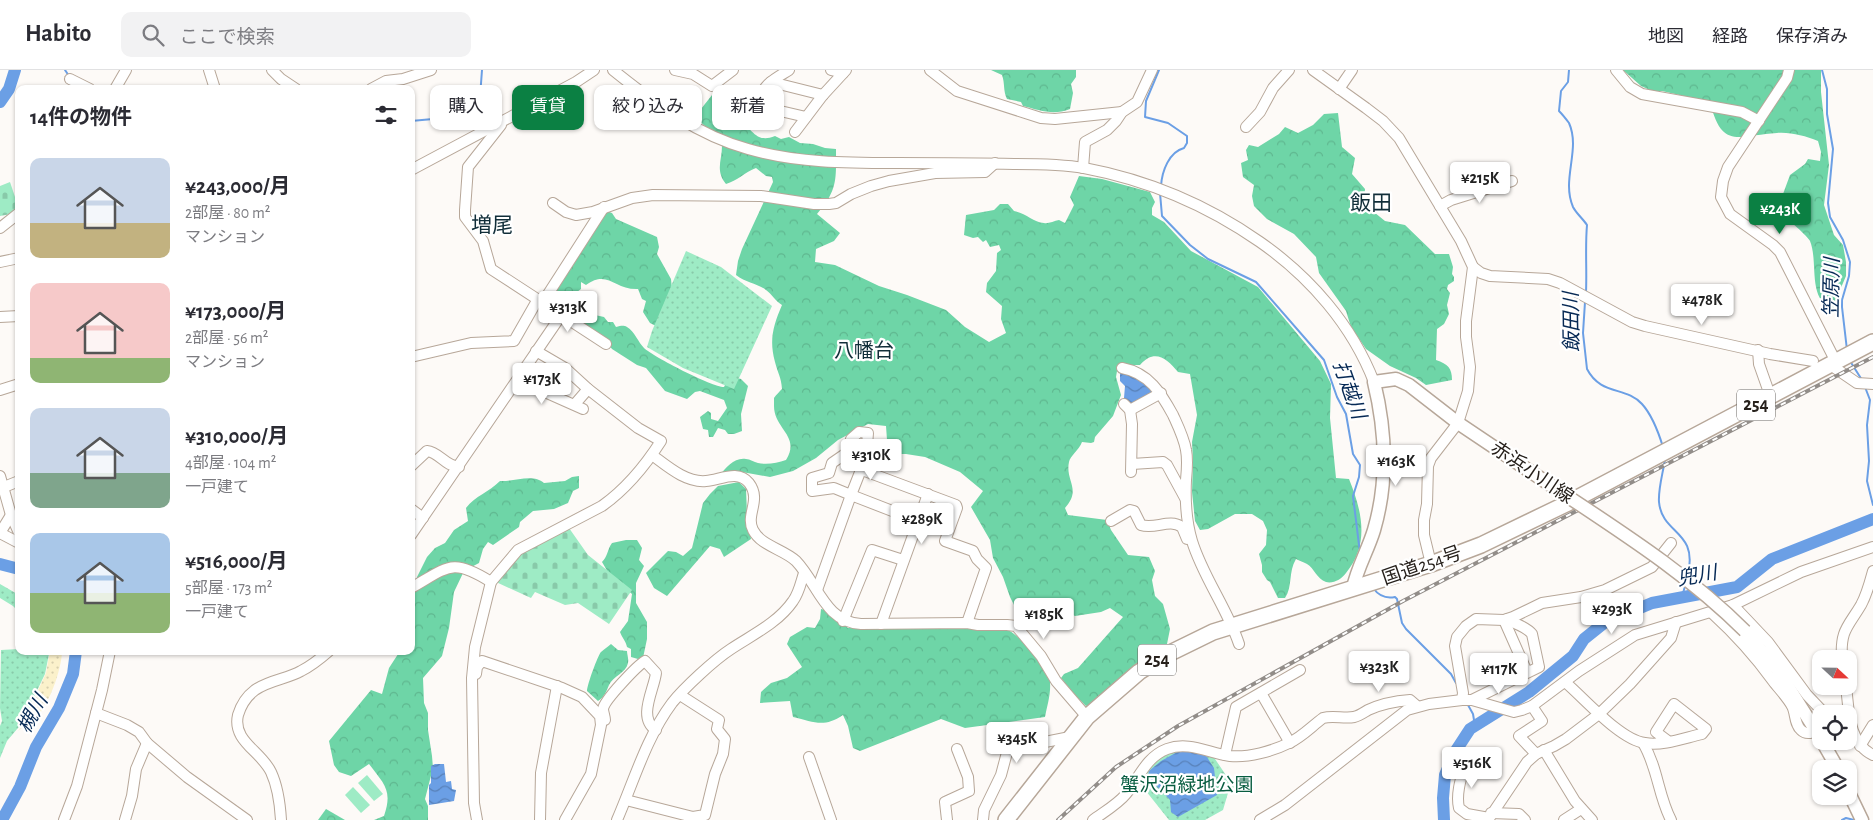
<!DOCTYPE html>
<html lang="ja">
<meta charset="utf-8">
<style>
:root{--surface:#fff;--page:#f2f2f3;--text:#2b2b33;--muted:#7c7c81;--line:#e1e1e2;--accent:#0b8043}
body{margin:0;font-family:"Alegreya Sans","Noto Sans JP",sans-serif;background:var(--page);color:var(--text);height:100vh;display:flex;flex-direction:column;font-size:19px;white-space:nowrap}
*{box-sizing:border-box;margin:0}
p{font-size:16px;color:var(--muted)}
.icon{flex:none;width:28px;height:28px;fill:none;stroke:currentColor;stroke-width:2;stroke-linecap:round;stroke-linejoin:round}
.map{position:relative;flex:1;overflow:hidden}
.side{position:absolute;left:15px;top:15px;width:400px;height:570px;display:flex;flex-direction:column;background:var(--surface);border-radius:10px;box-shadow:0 1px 4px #0004}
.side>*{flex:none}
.top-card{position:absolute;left:430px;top:15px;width:475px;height:45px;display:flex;gap:10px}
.needle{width:32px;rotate:112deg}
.fabs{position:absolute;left:1812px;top:580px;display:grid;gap:10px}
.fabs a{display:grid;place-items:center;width:45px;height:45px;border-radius:10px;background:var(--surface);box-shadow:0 1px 4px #0004;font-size:25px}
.price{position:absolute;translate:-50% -42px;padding:0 11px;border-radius:5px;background:#fff;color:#222;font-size:16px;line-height:32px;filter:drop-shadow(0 1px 2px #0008)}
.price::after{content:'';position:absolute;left:50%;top:30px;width:15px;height:11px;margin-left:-8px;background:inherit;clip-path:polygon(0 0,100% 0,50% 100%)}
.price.active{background:var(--accent);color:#fff}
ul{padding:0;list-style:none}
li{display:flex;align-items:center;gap:15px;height:125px;padding:0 15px}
li span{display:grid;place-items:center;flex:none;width:140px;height:100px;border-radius:10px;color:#555}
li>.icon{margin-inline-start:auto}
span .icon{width:60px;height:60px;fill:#fffc;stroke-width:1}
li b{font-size:21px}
h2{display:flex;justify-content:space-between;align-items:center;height:60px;padding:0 15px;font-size:21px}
.chip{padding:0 18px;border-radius:10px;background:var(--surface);box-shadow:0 1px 4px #0004;font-size:18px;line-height:45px}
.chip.active{background:var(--accent);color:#fff}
header{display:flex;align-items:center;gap:30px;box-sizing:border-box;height:70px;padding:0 25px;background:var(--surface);border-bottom:1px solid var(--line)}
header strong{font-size:24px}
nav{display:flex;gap:28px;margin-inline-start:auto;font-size:18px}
.search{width:350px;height:45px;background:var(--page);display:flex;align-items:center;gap:12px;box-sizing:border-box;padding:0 18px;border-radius:10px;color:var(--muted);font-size:19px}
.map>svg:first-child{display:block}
</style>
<header>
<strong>Habito</strong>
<div class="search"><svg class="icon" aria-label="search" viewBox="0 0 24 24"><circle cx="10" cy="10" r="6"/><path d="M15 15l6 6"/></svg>ここで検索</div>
<nav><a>地図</a><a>経路</a><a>保存済み</a></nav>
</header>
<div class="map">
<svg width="1873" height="750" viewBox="0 0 1873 750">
<defs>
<pattern id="forest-crowns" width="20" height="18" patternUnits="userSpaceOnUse" patternTransform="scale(1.25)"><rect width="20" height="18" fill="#6ed5a7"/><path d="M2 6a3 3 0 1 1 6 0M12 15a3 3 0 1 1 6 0" fill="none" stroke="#5fb78f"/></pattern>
<pattern id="sand-dots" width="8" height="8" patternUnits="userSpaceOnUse" patternTransform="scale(1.25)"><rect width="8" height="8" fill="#fbf1cb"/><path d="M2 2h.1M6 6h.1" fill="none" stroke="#d7ceae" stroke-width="1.8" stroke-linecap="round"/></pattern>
<pattern id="cemetery-stones" width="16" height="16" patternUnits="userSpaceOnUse" patternTransform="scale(1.25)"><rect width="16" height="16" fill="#9eebc5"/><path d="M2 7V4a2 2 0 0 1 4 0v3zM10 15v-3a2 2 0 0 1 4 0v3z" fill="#88c9a9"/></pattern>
<pattern id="park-dots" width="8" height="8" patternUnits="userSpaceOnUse" patternTransform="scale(1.25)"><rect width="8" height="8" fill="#9eebc5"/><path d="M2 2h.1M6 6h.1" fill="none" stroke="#88c9a9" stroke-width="1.8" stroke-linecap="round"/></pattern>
<pattern id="water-waves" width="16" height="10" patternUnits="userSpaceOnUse" patternTransform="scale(1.25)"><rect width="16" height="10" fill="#6b9fe5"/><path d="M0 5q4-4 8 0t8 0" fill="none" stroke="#5881b9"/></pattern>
</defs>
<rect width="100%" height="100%" fill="#fdfaf7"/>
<g fill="#9eebc5">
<path d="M367 705 383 724 374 731 358 713Z"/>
<path d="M353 717 370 735 361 743 345 725Z"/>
</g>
<g fill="url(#forest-crowns)">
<path d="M991 0H1076V7L1071 14 1073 23 1070 39C1053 46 1039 40 1023 36L1021 32 1007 29C1003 21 1005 13 1002 5Z"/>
<path d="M1623 0H1821V22L1829 95 1824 135 1834 165 1843 175 1846 192V206L1840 220 1835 240C1806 231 1819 193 1810 171 1808 166 1780 142 1773 138L1783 124 1790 105 1805 94 1808 89 1820 91 1821 82 1818 71C1805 66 1791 62 1777 63 1739 65 1722 81 1710 32L1662 21H1652L1641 16Z"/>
<path d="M712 25 721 34 722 49 728 53C754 48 750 76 775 66L781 69 789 67 800 73 813 74 825 78 836 79C836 109 838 120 817 144L840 163 834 171 816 179 815 192 835 195 879 216 907 225 946 240 965 257 989 272 1006 263 1001 249 1002 236 986 222 987 213 996 201 997 183 1001 180 999 175 990 177 986 170 983 172 978 167 973 168 964 165 966 145 994 140 1000 134H1008L1014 141C1026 143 1033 152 1044 153 1048 154 1054 151 1059 150L1065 153 1074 135 1070 127 1079 106 1102 109 1150 122 1155 132 1152 138V145L1164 152 1191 181 1258 217 1320 291 1331 314 1330 348 1336 408 1349 409C1362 441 1370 474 1346 503 1342 509 1333 514 1326 512 1317 509 1314 498 1307 494 1304 492 1299 491 1296 489 1288 502 1293 516 1285 528H1278L1270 512 1267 510 1262 502V495L1259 484 1266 475 1267 460 1263 451 1252 444H1235L1208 459 1200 460 1195 451 1192 422 1193 391 1192 372 1197 345 1190 304 1178 302C1167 289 1155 278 1140 295H1118L1116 307 1121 325 1113 346 1095 367 1094 372 1091 373 1082 372C1079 380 1070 386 1069 392 1065 411 1082 419 1065 438L1068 445 1107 450 1111 460 1128 485 1149 487 1155 501 1152 510 1155 526 1163 534 1170 559 1167 574 1125 609 1104 623 1092 634 1086 636 1075 625 1061 608 1064 604 1078 598 1123 547 1110 538 1101 542 1075 546 1058 538 1032 541 1020 547 1010 527 1003 507 993 488 990 470 971 437 983 421 960 402 925 387 906 384H888L886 356 868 354 838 370 816 388 793 401 770 407 742 402 720 405C726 397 735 387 746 389 750 389 754 392 758 393 767 395 777 393 786 390 801 366 774 359 774 336 774 335 774 329 774 328 776 325 780 321 782 319 781 306 778 304 775 292 769 270 773 256 782 235 775 231 772 224 766 220 757 213 746 213 736 205L738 191 742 179 773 112 772 107 766 106 756 98C745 102 737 111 726 114 715 101 722 90 722 76 722 72 721 68 720 64L707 58 696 48 701 42V39Z"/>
<path d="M1338 43 1342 77 1355 88 1352 104 1365 119 1364 134 1385 151 1405 155 1435 184H1449L1453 197 1452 204 1454 207V211L1448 215 1447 219 1450 223 1447 235 1449 244 1444 254 1437 259 1436 290C1448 294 1452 298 1452 310L1426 315 1416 308 1390 296 1366 279 1351 257 1346 241 1319 203 1316 187 1294 164 1267 149 1254 136 1252 126 1254 115 1243 107 1241 93 1248 90 1246 80 1249 75 1258 77 1279 64 1285 57 1298 63 1313 55 1324 44Z"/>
<path d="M606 141 612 143 616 149 657 167 659 177 657 184 671 209 672 219 656 256 650 253 643 242 646 231 642 229 638 219C614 220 608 199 586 215L581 212V219L577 222 583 226 586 234 591 233 595 245 604 247 608 252H613L616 257C621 256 623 255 627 257 635 262 638 272 644 278 654 287 712 317 724 317L727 311 737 308 741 309 748 316 741 344 742 361 734 364H728L725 360 718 358 713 367H709L708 360 703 359 700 347 708 341 711 343V349L718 351 727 338 724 330 700 321 695 322 687 329 665 321 646 298 637 295 612 279 605 270 578 251 566 238 550 231 549 227Z"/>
<path d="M579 406V418L573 421 568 433 554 439 533 441 520 452 519 457 493 475 488 472 483 479 479 493 464 501 454 522 449 558 442 586 423 608 424 633 428 643V660L432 686 433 698 425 729 428 736V750H374L384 746C393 720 384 714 369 694L351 706 339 702 334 695 329 671 371 620 382 624 389 598 400 581H411V555L415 539 414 525 417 507 427 487 435 478 445 473 454 460 468 451 466 438C475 426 489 422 500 411 513 412 533 403 544 413L565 411 572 407Z"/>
<path d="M739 412 746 419 747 444 751 469 724 487 720 479 710 476 667 526 654 518 646 503 668 481 676 482 683 486 692 478 703 433 710 424 718 416Z"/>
<path d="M626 470H637L642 478 639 490 644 496 636 513V533L647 552V569L643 588 638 589 631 587V579L627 577C626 571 622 568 620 562L628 551 632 524 609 504 602 492C608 486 607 480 612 473Z"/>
<path d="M821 539 829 541 848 558 1007 559C1021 568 1050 595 1050 612 1051 624 1047 636 1045 647L965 658 941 649 860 681 853 678 848 656 843 645C824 658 814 652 793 647L790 631 760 633 761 622 771 613 787 608 802 597 787 574 790 567 807 557 815 558 820 549Z"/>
<path d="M611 574 618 580 627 581C627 584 629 590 628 593 626 603 613 606 609 615 606 622 605 626 598 631L587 621C587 615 598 585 601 582 604 579 608 577 611 574Z"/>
<path d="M326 739 345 750H318Z"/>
</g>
<path fill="url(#sand-dots)" d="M50 581 62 583C60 606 46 644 26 658L23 657 18 661 29 646 34 629 46 603Z"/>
<g fill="url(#cemetery-stones)">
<path d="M10 112 19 139 11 144 0 146V116Z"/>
<path d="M569 458 588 485 632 520 609 554 578 533 565 535 535 522 531 528 496 512 520 483Z"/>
</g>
<g fill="url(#park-dots)">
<path d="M686 181 721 197 772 236 734 319 683 298 647 277 652 261Z"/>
<path d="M0 514 19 525V542L13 536 0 528Z"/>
<path d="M19 579V581H49V584L45 604 33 629 28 646 7 671 0 688V656L2 651 0 638 1 580Z"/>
<path d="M1180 678 1213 686 1234 717 1228 723 1223 740 1205 750H1169L1138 711 1158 687Z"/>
</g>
<g fill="url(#water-waves)">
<path d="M1120 301 1139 308 1153 320V323L1130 336 1124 328 1125 316 1120 311Z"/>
<path d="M1179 681H1190L1205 684 1214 698 1217 725 1178 747 1171 742 1170 730 1148 707 1149 701 1161 691Z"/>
<path d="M435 694H444L446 712 451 711 452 719 456 720 454 731 429 735V715L431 713V696Z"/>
</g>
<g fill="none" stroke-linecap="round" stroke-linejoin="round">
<g stroke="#6b9fe5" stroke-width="2">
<path d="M65 0 69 6"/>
<path d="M1159 0 1146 31 1145 47 1168 53 1187 66V73L1184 78C1169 82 1162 101 1161 116"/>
<path d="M1569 0 1568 12 1561 21 1559 41C1562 44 1566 49 1569 53 1581 80 1561 109 1573 137 1576 143 1583 149 1587 155 1585 177 1587 200 1586 222"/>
<path d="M1822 0 1827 19V44L1833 79 1828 133 1830 147 1843 170 1850 192 1849 206 1842 230V237L1847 280"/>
<path d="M411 51 433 49 457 50 467 43 480 27 482 0"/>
<path d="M1160 123 1162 146 1190 175 1208 189 1256 212 1324 290 1337 327 1346 344 1353 384 1360 395 1359 407 1353 426 1360 483"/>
<path d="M1585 232 1583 263 1587 299C1601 326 1626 316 1642 334 1652 345 1659 364 1663 377"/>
<path d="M1850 291 1862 310"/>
<path d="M1865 317 1870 330 1867 355 1869 391 1867 411 1873 435"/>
<path d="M1665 389C1663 403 1658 419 1659 432 1662 465 1698 460 1688 504"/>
<path d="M1373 518C1379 526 1386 529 1395 527L1397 529 1402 553 1406 559 1451 604 1456 613"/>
<path d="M1682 527 1685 516"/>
<path d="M1468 635 1473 644 1475 656"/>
<path d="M1842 750 1846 748 1854 750"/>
</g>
<g stroke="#6b9fe5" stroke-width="12">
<path d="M0 32 9 19 15 0"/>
<path d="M0 494 19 499"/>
<path d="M2 750 20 717 36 677 59 638 73 604 76 581"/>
<path d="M1444 750 1443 728 1445 705 1455 682 1470 659 1529 622 1573 586 1584 569 1604 553 1652 533 1737 517 1772 489 1873 449"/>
</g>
<defs>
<g id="minor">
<path d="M209 0 215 19"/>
<path d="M272 0 281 9 296 19"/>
<path d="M613 0C654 33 697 65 748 79 797 93 846 93 896 93 935 93 975 93 1014 94 1037 94 1061 94 1084 98 1148 110 1207 135 1260 172 1310 207 1352 255 1374 312"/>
<path d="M675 0 693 4 712 16 733 0"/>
<path d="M789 0C780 6 765 13 762 24L776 40 806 47"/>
<path d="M831 0 843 3"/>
<path d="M930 0 957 21 1041 48 1055 49 1122 42"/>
<path d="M1313 0 1366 38 1383 51 1399 68 1461 171 1473 197 1466 251V267L1470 297 1468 321 1458 353 1431 388 1428 396 1427 434 1424 450V465L1431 494"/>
<path d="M1616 0 1630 17 1642 24 1742 42 1759 51"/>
<path d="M1789 0 1787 8 1779 20 1728 97 1723 111 1721 127 1730 144 1773 175 1780 182 1836 292"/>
<path d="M70 9 90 19"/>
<path d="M771 12 823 25"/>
<path d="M115 19 126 0"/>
<path d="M371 19 386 11 403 9 431 0"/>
<path d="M1339 19 1352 0"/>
<path d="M501 51V55L468 97 465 140V147L483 171 491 199 606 274"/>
<path d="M1246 57 1260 42 1273 18 1289 0"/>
<path d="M795 62 823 25 846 0"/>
<path d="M1083 98 1085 72 1107 60 1116 51 1122 42 1137 32 1152 0"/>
<path d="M411 100 576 12 594 0"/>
<path d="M553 133 566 142 576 145 593 142 632 128 653 125 761 126 814 134H829L836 133 851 124 871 116 889 111 935 103 985 102 995 93"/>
<path d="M1440 136 1451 130 1512 111"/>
<path d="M0 158 19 143"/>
<path d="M0 192 19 188"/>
<path d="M1473 197 1481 203 1490 206 1548 209 1560 213 1632 252 1645 256 1770 284 1813 291"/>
<path d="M543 232 604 137"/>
<path d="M0 247 19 246"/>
<path d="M1758 280 1759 294 1771 328"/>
<path d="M411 287 471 273 514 271 538 229"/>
<path d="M1122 298C1149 303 1161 323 1173 345 1178 356 1184 368 1186 380 1188 390 1187 400 1186 410 1185 431 1186 451 1192 471 1203 507 1227 538 1239 574"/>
<path d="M1835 298 1857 313 1873 314"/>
<path d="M521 303 547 323 583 339"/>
<path d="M0 320 19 314"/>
<path d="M575 334 588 319"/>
<path d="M1124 334 1130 340 1132 354 1131 402"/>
<path d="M1130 340 1161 323"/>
<path d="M859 362 868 363 866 387 851 425 834 418 812 421V408L829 403 832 393 848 382 851 369Z"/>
<path d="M652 385C667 396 686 413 706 411 720 410 738 399 749 413 762 430 745 445 753 460 761 476 783 479 796 491 818 514 825 552 861 554L967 553 978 555H1007L1016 556 1041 586 1056 611 1087 647"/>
<path d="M1132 394 1163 392 1167 395 1185 428"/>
<path d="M411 396 427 381C439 382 445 396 459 397"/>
<path d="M862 400 956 435 957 438 945 471 973 481 977 489 986 498 967 553"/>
<path d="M0 406 11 445 19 463"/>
<path d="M4 417 19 411"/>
<path d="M411 439 423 448"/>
<path d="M1111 451 1130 440 1134 441 1141 455C1155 460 1169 448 1182 457L1187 469"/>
<path d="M0 463 11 445"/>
<path d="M0 463 19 473"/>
<path d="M411 465 562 244"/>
<path d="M411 518C448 497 452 487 491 512"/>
<path d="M817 520 851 425 918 451"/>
<path d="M1733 535 1768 572 1807 625 1825 644"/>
<path d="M1712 543C1735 564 1755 586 1773 611 1779 619 1787 627 1792 636 1796 643 1794 654 1801 660 1807 666 1817 662 1821 657"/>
<path d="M1504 550 1527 602"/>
<path d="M843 551 872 480 903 490"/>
<path d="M881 554 928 424"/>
<path d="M1842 589C1840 560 1848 557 1861 535 1867 524 1870 512 1873 501"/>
<path d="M476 604 477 597 482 591 562 618 582 627 600 646 601 655 591 704 565 750"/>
<path d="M1565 612C1584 628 1620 670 1645 673 1663 676 1684 668 1702 664L1706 659 1674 634 1656 662 1668 671"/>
<path d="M1846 616C1849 640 1848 673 1873 685"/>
<path d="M1261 623 1290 673"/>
<path d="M1462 630 1463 623 1455 576 1457 567 1466 556 1476 549 1504 550 1513 547 1542 533 1581 527 1605 520 1652 497 1671 473"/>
<path d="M1472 630 1539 597 1532 564C1527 557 1515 554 1507 549"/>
<path d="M1532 636 1542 651 1519 666 1536 684"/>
<path d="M96 643 127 655 139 662 147 673 187 707 247 750"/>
<path d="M605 650C605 647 603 642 603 639 604 630 638 595 645 591L656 603C654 620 637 648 656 660"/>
<path d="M1643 673C1658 698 1658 725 1671 750"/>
<path d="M1860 676 1873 655"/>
<path d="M1544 680 1575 731 1592 750"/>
<path d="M1468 683C1464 700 1455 721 1459 738L1467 744 1489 748"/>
<path d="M1225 685 1236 637 1300 600"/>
<path d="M809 687 831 750"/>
<path d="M626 730 693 747 705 745 715 704 723 684 725 669 717 659 719 650 680 625"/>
<path d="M1491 743 1519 744 1525 750"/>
<path d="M64 750 77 716 102 620 110 581"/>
<path d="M125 750 132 726 136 699 147 673"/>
<path d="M281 750C280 733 278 717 271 702 261 681 232 671 238 645 241 635 247 626 255 620 269 610 287 609 301 601 311 596 321 588 329 581"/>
<path d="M477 750 474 733 472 608 475 577 491 512 518 480 602 436C626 419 645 396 661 371L638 358 588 319 565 298 536 281"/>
<path d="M540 750 541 703 557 616"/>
<path d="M617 750C634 711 646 668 672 633 684 618 714 590 731 579 752 565 778 553 793 531 799 523 801 512 804 503"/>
<path d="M947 750 945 732 969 721 968 707 957 679"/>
<path d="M983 750 984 740 1001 705 1009 675 1040 673 1070 667"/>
<path d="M1093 750C1104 742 1118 734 1126 724 1139 708 1146 687 1167 679 1189 671 1208 683 1230 686 1248 688 1273 681 1289 673 1302 667 1312 656 1323 648 1333 645 1344 649 1354 647 1359 646 1363 643 1368 640 1381 634 1396 631 1410 630L1417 636"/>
<path d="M1260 750 1285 735 1407 640 1429 634 1462 630H1472L1514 642 1522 640 1532 636 1579 601 1635 565 1733 535 1801 502 1873 477"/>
<path d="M1488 750 1527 692 1536 684 1554 676 1566 669 1599 644 1630 614 1671 568 1676 552"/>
<path d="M1564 750 1581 739"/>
</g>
<g id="major">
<path d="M1353 518C1357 498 1368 480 1374 460 1388 412 1386 361 1374 312L1396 309 1409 315 1458 353 1543 410"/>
<path d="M1745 561 1777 599 1821 669"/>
<path d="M1822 671 1838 699"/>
<path d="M1849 723 1862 750"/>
</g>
<path id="highway" d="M1006 750 1087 647 1139 602 1166 585 1213 562 1431 494 1481 475 1566 434 1873 272"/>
</defs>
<use href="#minor" stroke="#b7a799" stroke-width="12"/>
<use href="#major" stroke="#b7a799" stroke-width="15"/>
<use href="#highway" stroke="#b7a799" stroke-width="18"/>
<use href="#minor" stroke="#fff" stroke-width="10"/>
<use href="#major" stroke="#fff" stroke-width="12"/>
<use href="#highway" stroke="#fff" stroke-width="15"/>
<defs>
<path id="rail" d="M1058 750 1116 697 1178 656 1403 531 1873 287"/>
</defs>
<use href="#rail" stroke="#928d89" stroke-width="4"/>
<use href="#rail" stroke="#fff" stroke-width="2" stroke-dasharray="5.5" stroke-linecap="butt"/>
<defs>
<path id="major-bridge" d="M1543 410C1613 457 1685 501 1745 561"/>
</defs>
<use href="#major-bridge" stroke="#b7a799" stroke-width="15" stroke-linecap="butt"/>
<use href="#major-bridge" stroke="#fff" stroke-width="12"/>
</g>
<g text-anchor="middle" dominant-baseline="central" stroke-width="4.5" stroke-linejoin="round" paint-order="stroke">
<g fill="#fff" stroke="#686460" stroke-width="1">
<rect x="1737" y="319.5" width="38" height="31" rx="4"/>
<rect x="1138" y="574.5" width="38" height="31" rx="4"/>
</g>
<g font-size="18" font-weight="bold" fill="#27211c">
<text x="1756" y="335">254</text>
<text x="1157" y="590">254</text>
</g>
<g font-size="19" fill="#27211c" stroke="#fff">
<text transform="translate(1532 403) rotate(34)">赤浜小川線</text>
<text transform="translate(1422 496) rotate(-19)">国道254号</text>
</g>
<g font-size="19" fill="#085d40" stroke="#fff">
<text x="1187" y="715">蟹沢沼緑地公園</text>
</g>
<g font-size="20" font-style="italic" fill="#062955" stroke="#fff">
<text transform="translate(1832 218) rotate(-89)">笠原川</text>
<text transform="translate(1572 252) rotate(-91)">飯田川</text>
<text transform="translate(1349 320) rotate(70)">打越川</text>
<text transform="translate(1697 506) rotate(-10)">兜川</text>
<text transform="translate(33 644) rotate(-61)">槻川</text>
</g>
<g font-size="20" fill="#112e39" stroke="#fff">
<text x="864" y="281">八幡台</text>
</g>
<g font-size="21" fill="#112e39" stroke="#fff">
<text x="1371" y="133">飯田</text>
<text x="492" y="155">増尾</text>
</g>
</g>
</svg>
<div class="fabs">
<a><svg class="needle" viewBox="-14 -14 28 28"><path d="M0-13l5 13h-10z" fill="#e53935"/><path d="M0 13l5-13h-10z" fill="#7c7c81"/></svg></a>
<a><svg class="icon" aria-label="locate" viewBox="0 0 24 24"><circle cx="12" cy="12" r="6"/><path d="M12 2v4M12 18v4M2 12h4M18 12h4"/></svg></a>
<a><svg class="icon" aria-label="layers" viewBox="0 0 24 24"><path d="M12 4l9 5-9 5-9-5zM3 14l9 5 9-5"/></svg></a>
</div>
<b class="price" style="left:1480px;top:134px">¥215K</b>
<b class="price active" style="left:1780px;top:165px">¥243K</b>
<b class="price" style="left:1702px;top:256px">¥478K</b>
<b class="price" style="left:568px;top:263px">¥313K</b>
<b class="price" style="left:542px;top:335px">¥173K</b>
<b class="price" style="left:871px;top:411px">¥310K</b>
<b class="price" style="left:1396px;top:417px">¥163K</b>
<b class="price" style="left:922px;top:475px">¥289K</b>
<b class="price" style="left:1612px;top:565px">¥293K</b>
<b class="price" style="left:1044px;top:570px">¥185K</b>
<b class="price" style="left:1379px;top:623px">¥323K</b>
<b class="price" style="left:1499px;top:625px">¥117K</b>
<b class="price" style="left:1017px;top:694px">¥345K</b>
<b class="price" style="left:1472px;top:719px">¥516K</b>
<div class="top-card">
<a class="chip">購入</a>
<a class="chip active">賃貸</a>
<a class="chip">絞り込み</a>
<a class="chip">新着</a>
</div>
<section class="side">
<h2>14件の物件<svg class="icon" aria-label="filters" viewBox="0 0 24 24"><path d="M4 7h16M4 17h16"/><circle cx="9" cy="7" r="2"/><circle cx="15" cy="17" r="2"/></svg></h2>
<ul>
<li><span style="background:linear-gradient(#c9d6e8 65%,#c2b280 0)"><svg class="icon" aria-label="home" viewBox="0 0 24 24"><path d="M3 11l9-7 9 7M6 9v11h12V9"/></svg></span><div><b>¥243,000/月</b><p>2部屋 · 80 m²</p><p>マンション</p></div></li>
<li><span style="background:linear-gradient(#f6c9c9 75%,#8fb573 0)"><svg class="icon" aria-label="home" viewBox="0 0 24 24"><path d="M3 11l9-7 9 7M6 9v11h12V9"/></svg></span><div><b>¥173,000/月</b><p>2部屋 · 56 m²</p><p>マンション</p></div></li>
<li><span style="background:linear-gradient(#c9d6e8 65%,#7fa58c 0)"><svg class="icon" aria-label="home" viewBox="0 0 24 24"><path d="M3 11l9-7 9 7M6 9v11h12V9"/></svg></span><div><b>¥310,000/月</b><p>4部屋 · 104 m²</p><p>一戸建て</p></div></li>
<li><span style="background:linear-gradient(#a9c7e8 60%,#8fb573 0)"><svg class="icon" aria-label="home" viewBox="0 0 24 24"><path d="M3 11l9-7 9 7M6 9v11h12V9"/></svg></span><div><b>¥516,000/月</b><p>5部屋 · 173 m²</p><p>一戸建て</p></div></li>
</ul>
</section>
</div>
